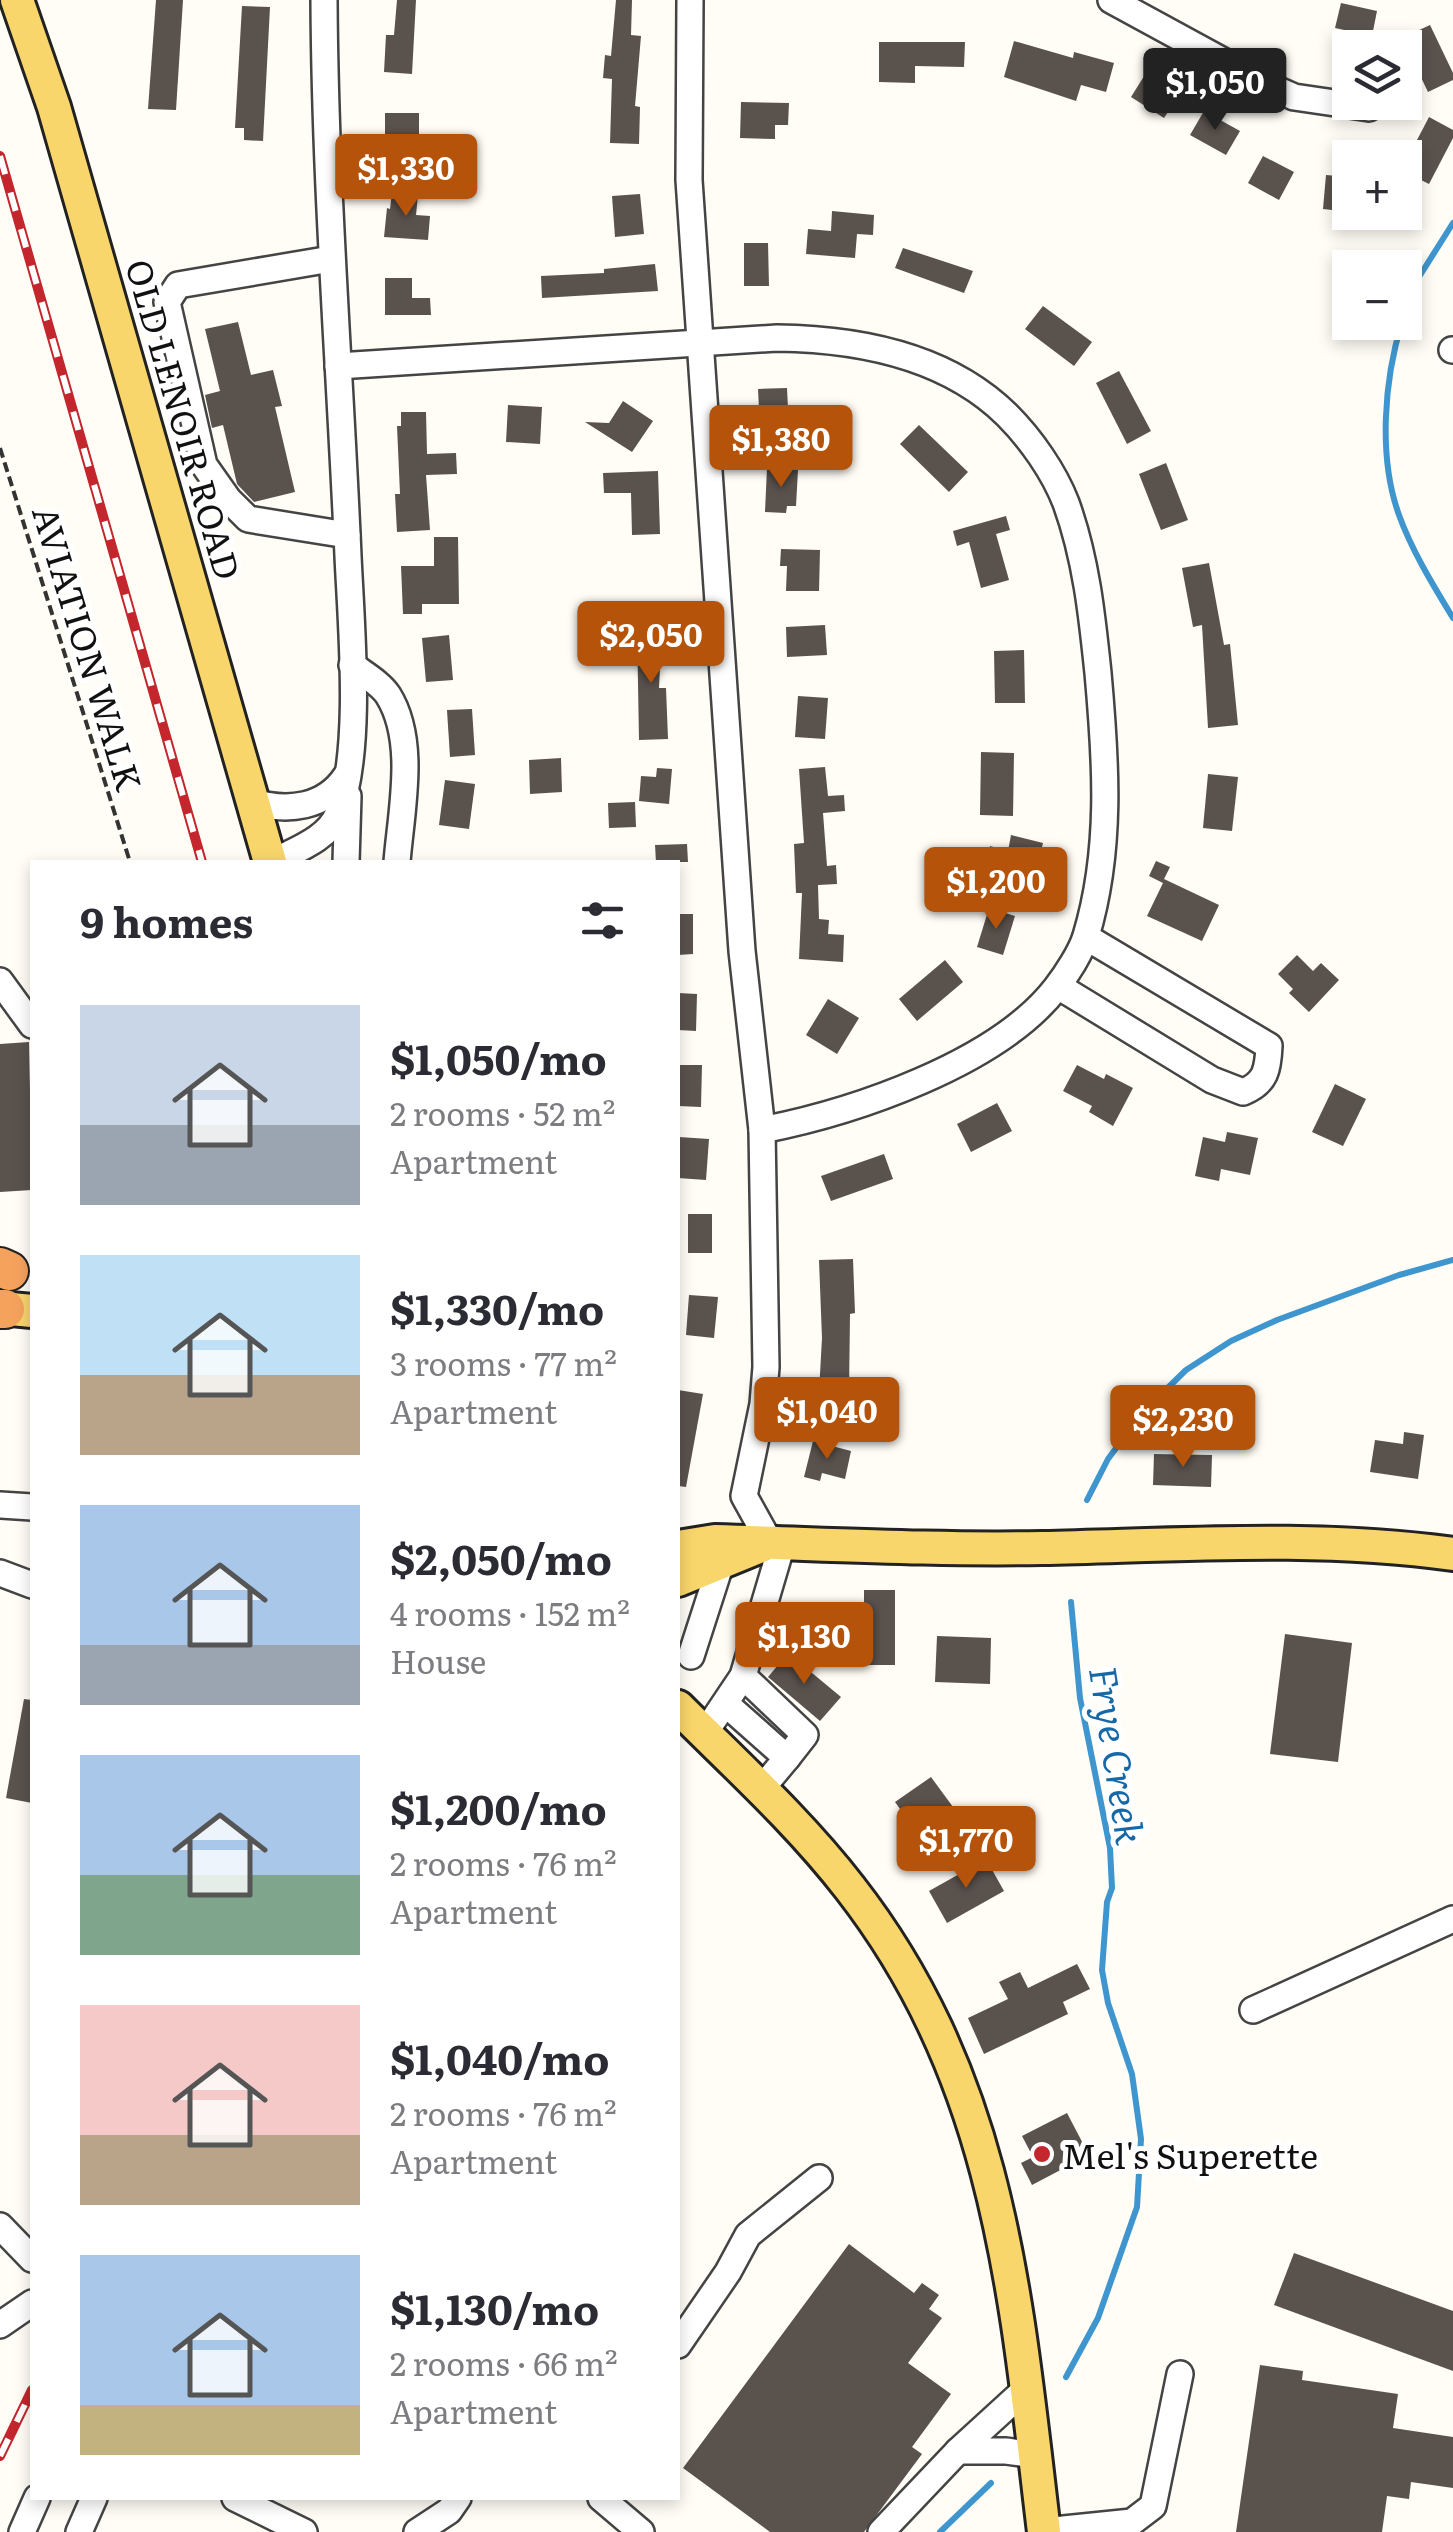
<!DOCTYPE html>
<meta charset="utf-8">
<style>
:root{--surface:#fff;--page:#f7f7f7;--text:#2b2b33;--muted:#7c7c81;--accent:#b45309}
body{margin:0;font-family:Literata,serif;background:var(--page);color:var(--text);height:100vh;display:flex;flex-direction:column;font-size:38px;white-space:nowrap}
*{box-sizing:border-box;margin:0}
p{font-size:32px;color:var(--muted)}
.icon{flex:none;width:55px;height:55px;fill:none;stroke:currentColor;stroke-width:2;stroke-linecap:round;stroke-linejoin:round}
.map{position:relative;flex:1;overflow:hidden}
.side{position:absolute;left:30px;top:860px;width:650px;height:1640px;display:flex;flex-direction:column;background:var(--surface);border-radius:0px;box-shadow:0 5px 15px #0003}
.side>*{flex:none}
.fabs{position:absolute;left:1332px;top:30px;display:grid;gap:20px}
.fabs a{display:grid;place-items:center;width:90px;height:90px;border-radius:0px;background:var(--surface);box-shadow:0 5px 15px #0003;font-size:50px}
.price{position:absolute;translate:-50% -85px;padding:0 22px;border-radius:10px;background:var(--accent);color:#fff;font-size:32px;line-height:65px;filter:drop-shadow(0 2px 5px #0008)}
.price::after{content:'';position:absolute;left:50%;top:60px;width:30px;height:22px;margin-left:-15px;background:inherit;clip-path:polygon(0 0,100% 0,50% 100%)}
.price.selected{background:#222;color:#fff}
ul{padding:0;list-style:none}
li{display:flex;align-items:center;gap:30px;height:250px;padding:0 50px}
li span{display:grid;place-items:center;flex:none;width:280px;height:200px;border-radius:0px;color:#555}
li>.icon{margin-inline-start:auto}
span .icon{width:120px;height:120px;fill:#fffc;stroke-width:1}
li b{font-size:42px}
h2{display:flex;justify-content:space-between;align-items:center;height:120px;padding:0 50px;font-size:42px}
.map>svg:first-child{display:block}
</style>
<div class="map">
<svg width="1453" height="2532" viewBox="0 0 1453 2532">
<rect width="100%" height="100%" fill="#fffdf5"/>
<g fill="none" stroke-linecap="round" stroke-linejoin="round">
<g stroke="#3f96cf" stroke-width="6">
<path d="M1405 312 1412 288 1453 223"/>
<path d="M1402 322C1384 380 1378 457 1399 515 1412 551 1433 585 1453 618"/>
<path d="M1087 1500 1108 1459 1142 1413 1186 1370 1231 1341 1277 1320 1399 1275 1453 1260"/>
<path d="M1066 2377 1098 2318 1137 2207 1141 2139 1132 2074 1108 2003 1102 1970 1107 1902 1112 1888 1110 1848 1080 1698 1071 1602"/>
<path d="M940 2532 991 2483"/>
</g>
</g>
<g fill="#5a524d">
<path d="M156 0H183L176 110 148 109Z"/>
<path d="M397 0H416L412 74 384 72 386 35H394Z"/>
<path d="M616 0H632L631 35 641 36 635 106 640 107 639 144 610 143 612 79 603 78 605 55 611 56Z"/>
<path d="M1341 3 1377 11 1372 36 1335 28Z"/>
<path d="M242 6 270 7 263 141 244 140V128H235Z"/>
<path d="M1430 25 1453 73V80L1428 92 1402 38Z"/>
<path d="M1014 41 1073 58 1074 52 1114 63 1106 92 1081 85 1076 101 1004 77Z"/>
<path d="M879 42H965L964 67 915 66V83L879 82Z"/>
<path d="M1146 73 1180 94 1164 118 1131 97Z"/>
<path d="M741 102 789 103 788 125H775V139L740 138Z"/>
<path d="M1204 111 1240 131 1226 155 1190 135Z"/>
<rect x="385" y="113" width="34" height="35"/>
<path d="M1429 117 1453 130V138L1429 184 1405 172V163Z"/>
<path d="M1263 156 1294 172 1279 200 1248 183Z"/>
<path d="M1326 175 1350 177V212L1323 209Z"/>
<path d="M392 193 418 195 416 215 430 216 428 240 384 237 387 208 390 209Z"/>
<path d="M640 194 644 234 615 237 612 196Z"/>
<path d="M832 211 874 215 873 235 857 234 855 258 806 254 808 229 831 231Z"/>
<path d="M744 243H768L769 286H744Z"/>
<path d="M903 248 973 271 964 293 895 268Z"/>
<path d="M655 264 658 291 542 298 541 276 604 273V269Z"/>
<path d="M385 278H412V298H430L431 315H385Z"/>
<path d="M1043 306 1092 342 1074 366 1025 329Z"/>
<path d="M238 322 251 375 273 370 282 406 275 407 295 492 254 502 237 484 223 425 212 428 205 395 220 391 205 329Z"/>
<path d="M1119 371 1151 431 1127 444 1096 383Z"/>
<path d="M787 388 789 429 760 430 758 389Z"/>
<path d="M623 401 653 421 632 452 585 422 609 423Z"/>
<path d="M508 405 542 407 540 444 506 442Z"/>
<path d="M401 412H426L427 454 456 453 457 474 426 475 430 530 397 532 395 494H400L397 426H401Z"/>
<path d="M919 425 968 472 949 492 900 444Z"/>
<path d="M1166 463 1188 520 1161 530 1139 474Z"/>
<path d="M767 468 798 470 796 506H787L786 513 765 512Z"/>
<path d="M658 471 660 534 632 535 631 493H604L603 473Z"/>
<path d="M1006 516 1010 530 996 534 1009 580 981 588 969 542 957 546 953 531Z"/>
<path d="M434 537H458L459 604H422V614H403L401 566H434Z"/>
<path d="M781 549 820 550 819 591H786L787 566H780Z"/>
<path d="M1209 563 1224 645 1230 644 1238 725 1208 728 1202 625 1193 627 1182 568Z"/>
<path d="M825 625 827 655 787 657 786 627Z"/>
<path d="M637 627 662 628 659 688H666L668 739 639 740Z"/>
<path d="M449 635 453 680 426 682 422 638Z"/>
<path d="M1024 650 1025 703H995L994 651Z"/>
<path d="M798 696 828 698 825 739 795 737Z"/>
<path d="M472 709 475 755 450 757 447 710Z"/>
<path d="M981 752 1014 753 1013 816 980 815Z"/>
<path d="M561 758 562 792 530 794 529 760Z"/>
<path d="M825 767 828 796 844 795 845 811 823 813 827 866 836 865 837 884 818 885 819 919 829 920 828 934 844 935 843 962 799 959 802 893H796L794 844 804 843 799 769Z"/>
<path d="M657 768 672 769 669 804 639 801 641 776 656 777Z"/>
<path d="M1208 774 1238 777 1232 831 1203 828Z"/>
<path d="M445 780 475 784 469 829 439 825Z"/>
<path d="M635 802 636 827 609 828 608 803Z"/>
<path d="M1011 835 1043 843 1032 889 982 877 990 846 1008 851Z"/>
<path d="M687 844 688 862H656L655 845Z"/>
<path d="M1156 861 1170 867 1164 879 1219 905 1202 941 1147 916 1163 883 1149 876Z"/>
<path d="M989 908 1015 916 1003 955 977 947Z"/>
<path d="M678 914H693V954L678 955Z"/>
<path d="M1297 955 1313 971 1321 963 1339 980 1309 1012 1289 993 1293 989 1278 974Z"/>
<path d="M945 960 963 982 917 1021 899 999Z"/>
<path d="M678 993 697 994 696 1031 678 1030Z"/>
<path d="M828 999 859 1018 837 1054 806 1035Z"/>
<path d="M29 1042 32 1190 0 1192V1044Z"/>
<path d="M678 1065H702L701 1107 678 1106Z"/>
<path d="M1077 1065 1104 1079 1106 1074 1133 1088 1113 1126 1089 1112 1092 1106 1063 1091Z"/>
<path d="M1335 1084 1366 1099 1343 1146 1312 1132Z"/>
<path d="M997 1103 1012 1131 971 1152 957 1124Z"/>
<path d="M1227 1132 1258 1138 1250 1175 1221 1169 1219 1181 1195 1176 1203 1137 1225 1142Z"/>
<path d="M679 1137 709 1139 706 1180 678 1178Z"/>
<path d="M884 1154 893 1179 831 1201 821 1176Z"/>
<rect x="688" y="1214" width="24" height="39"/>
<path d="M853 1259 855 1313 850 1314 849 1392H819L822 1338 819 1260Z"/>
<path d="M689 1295 718 1297 714 1338 686 1335Z"/>
<path d="M678 1390 703 1394 686 1487 678 1486Z"/>
<path d="M1404 1432 1424 1435 1418 1479 1370 1472 1375 1440 1403 1444Z"/>
<path d="M813 1441 851 1451 845 1479 822 1473 820 1481 804 1477Z"/>
<path d="M1154 1454 1212 1455 1211 1487 1153 1485Z"/>
<rect x="864" y="1590" width="31" height="75"/>
<path d="M1285 1634 1352 1643 1338 1762 1270 1754Z"/>
<path d="M937 1636 991 1638 990 1684 935 1682Z"/>
<path d="M788 1653 841 1697 820 1721 768 1677Z"/>
<path d="M24 1699 32 1700V1803L6 1798Z"/>
<path d="M931 1777 964 1822 928 1848 895 1802Z"/>
<path d="M986 1859 1004 1891 947 1923 929 1891Z"/>
<path d="M1077 1964 1090 1989 1063 2002 1068 2014 984 2054 968 2018 1008 1999 999 1982 1020 1972 1028 1988Z"/>
<path d="M1067 2113 1089 2155 1032 2185 1021 2163 1033 2157 1022 2136Z"/>
<path d="M849 2244 914 2293 922 2283 939 2295 929 2309 942 2318 908 2363 951 2394 912 2447 922 2454 864 2532H770L683 2468Z"/>
<path d="M1294 2253 1453 2311V2371L1274 2305Z"/>
<path d="M1260 2365 1303 2371 1302 2380 1398 2394 1393 2428 1453 2437V2488L1411 2482 1409 2499 1387 2496 1382 2532H1236Z"/>
</g>
<g fill="none" stroke-linecap="round" stroke-linejoin="round">
<defs>
<g id="minor">
<path d="M690 0 689 180 742 951 762 1130 766 1367 763 1404 744 1496 769 1541"/>
<path d="M1111 0 1269 86 1294 97 1369 108"/>
<path d="M331 259 178 285 167 302 204 465 228 499 248 519 347 535"/>
<path d="M1452 350H1453"/>
<path d="M338 366 777 338C859 339 946 355 1007 415 1031 439 1054 472 1066 503 1086 558 1092 615 1098 673 1106 761 1112 850 1086 936 1081 952 1067 974 1056 988 997 1064 854 1112 762 1130"/>
<path d="M352 665C364 674 380 683 388 695 417 741 401 811 397 862"/>
<path d="M253 802C288 812 325 808 346 776"/>
<path d="M273 862C295 850 328 839 338 814 363 752 351 624 348 556 340 370 325 186 324 0"/>
<path d="M346 862 348 796"/>
<path d="M0 981 32 1025"/>
<path d="M1058 986 1212 1080 1243 1092C1266 1083 1268 1069 1269 1046L1086 937"/>
<path d="M0 1505 32 1507"/>
<path d="M0 1573 32 1585"/>
<path d="M691 1656 721 1563"/>
<path d="M743 1676 805 1735 787 1758"/>
<path d="M726 1704 787 1758 762 1788"/>
<path d="M704 1734 743 1676 783 1541"/>
<path d="M1253 2010 1453 1919"/>
<path d="M0 2226 32 2259"/>
<path d="M0 2325 32 2303"/>
<path d="M678 2345 728 2272 748 2235 819 2178"/>
<path d="M1027 2388 958 2451H1006L1035 2455"/>
<path d="M235 2498 304 2532"/>
<path d="M601 2498 641 2532"/>
<path d="M1044 2531 1132 2522 1153 2506 1180 2374"/>
<path d="M22 2532 37 2498"/>
<path d="M79 2532 94 2498"/>
<path d="M417 2532 449 2511 458 2498"/>
<path d="M881 2532 958 2451"/>
</g>
<g id="major">
<path d="M17 0 54 107 270 862"/>
<path d="M0 1308 32 1311"/>
<path d="M678 1547 715 1541C824 1544 933 1550 1042 1548 1180 1545 1315 1535 1453 1554"/>
<path d="M678 1580 761 1546"/>
<path d="M678 1707C737 1766 799 1822 850 1888 1001 2082 1016 2298 1044 2532"/>
</g>
<g id="highway">
<path d="M0 1267 9 1271"/>
<path d="M0 1309H5"/>
</g>
</defs>
<use href="#minor" stroke="#444" stroke-width="30"/>
<use href="#major" stroke="#222" stroke-width="38"/>
<use href="#highway" stroke="#222" stroke-width="42"/>
<path stroke="#333" stroke-width="4" stroke-dasharray="10 5" stroke-linecap="butt" d="M0 448 130 862"/>
<use href="#minor" stroke="#fff" stroke-width="25"/>
<use href="#major" stroke="#f9d66b" stroke-width="32"/>
<use href="#highway" stroke="#f5a25d" stroke-width="38"/>
<defs>
<g id="rail">
<path d="M0 156 202 862"/>
<path d="M0 2456 32 2390"/>
</g>
</defs>
<use href="#rail" stroke="#c4262e" stroke-width="10"/>
<use href="#rail" stroke="#fff" stroke-width="6" stroke-dasharray="19" stroke-linecap="butt"/>
</g>
<circle fill="#c4262e" stroke="#fff" stroke-width="4" cx="1042" cy="2154" r="10"/>
<g text-anchor="middle" dominant-baseline="central" stroke-width="10" stroke-linejoin="round" paint-order="stroke">
<g font-size="35" fill="#111" stroke="#fff">
<text transform="translate(185 419) rotate(74)">OLD LENOIR ROAD</text>
<text transform="translate(89 648) rotate(73)">AVIATION WALK</text>
</g>
<g font-size="35" fill="#111" stroke="#fff" text-anchor="start">
<text x="1062" y="2154">Mel's Superette</text>
</g>
<g font-size="38" font-style="italic" fill="#1768a6" stroke="#fff">
<text transform="translate(1119 1755) rotate(81)">Frye Creek</text>
</g>
</g>
</svg>
<div class="fabs">
<a><svg class="icon" aria-label="layers" viewBox="0 0 24 24"><path d="M12 4l9 5-9 5-9-5zM3 14l9 5 9-5"/></svg></a>
<a>+</a>
<a>−</a>
</div>
<b class="price selected" style="left:1215px;top:133px">$1,050</b>
<b class="price" style="left:406px;top:219px">$1,330</b>
<b class="price" style="left:781px;top:490px">$1,380</b>
<b class="price" style="left:651px;top:686px">$2,050</b>
<b class="price" style="left:996px;top:932px">$1,200</b>
<b class="price" style="left:827px;top:1462px">$1,040</b>
<b class="price" style="left:1183px;top:1470px">$2,230</b>
<b class="price" style="left:804px;top:1687px">$1,130</b>
<b class="price" style="left:966px;top:1891px">$1,770</b>
<section class="side">
<h2>9 homes<svg class="icon" aria-label="filters" viewBox="0 0 24 24"><path d="M4 7h16M4 17h16"/><circle cx="9" cy="7" r="2"/><circle cx="15" cy="17" r="2"/></svg></h2>
<ul>
<li><span style="background:linear-gradient(#c9d6e8 60%,#9aa5b1 0)"><svg class="icon" aria-label="home" viewBox="0 0 24 24"><path d="M3 11l9-7 9 7M6 9v11h12V9"/></svg></span><div><b>$1,050/mo</b><p>2 rooms · 52 m²</p><p>Apartment</p></div></li>
<li><span style="background:linear-gradient(#bfe0f5 60%,#b9a48a 0)"><svg class="icon" aria-label="home" viewBox="0 0 24 24"><path d="M3 11l9-7 9 7M6 9v11h12V9"/></svg></span><div><b>$1,330/mo</b><p>3 rooms · 77 m²</p><p>Apartment</p></div></li>
<li><span style="background:linear-gradient(#a9c7e8 70%,#9aa5b1 0)"><svg class="icon" aria-label="home" viewBox="0 0 24 24"><path d="M3 11l9-7 9 7M6 9v11h12V9"/></svg></span><div><b>$2,050/mo</b><p>4 rooms · 152 m²</p><p>House</p></div></li>
<li><span style="background:linear-gradient(#a9c7e8 60%,#7fa58c 0)"><svg class="icon" aria-label="home" viewBox="0 0 24 24"><path d="M3 11l9-7 9 7M6 9v11h12V9"/></svg></span><div><b>$1,200/mo</b><p>2 rooms · 76 m²</p><p>Apartment</p></div></li>
<li><span style="background:linear-gradient(#f6c9c9 65%,#b9a48a 0)"><svg class="icon" aria-label="home" viewBox="0 0 24 24"><path d="M3 11l9-7 9 7M6 9v11h12V9"/></svg></span><div><b>$1,040/mo</b><p>2 rooms · 76 m²</p><p>Apartment</p></div></li>
<li><span style="background:linear-gradient(#a9c7e8 75%,#c2b280 0)"><svg class="icon" aria-label="home" viewBox="0 0 24 24"><path d="M3 11l9-7 9 7M6 9v11h12V9"/></svg></span><div><b>$1,130/mo</b><p>2 rooms · 66 m²</p><p>Apartment</p></div></li>
</ul>
</section>
</div>
